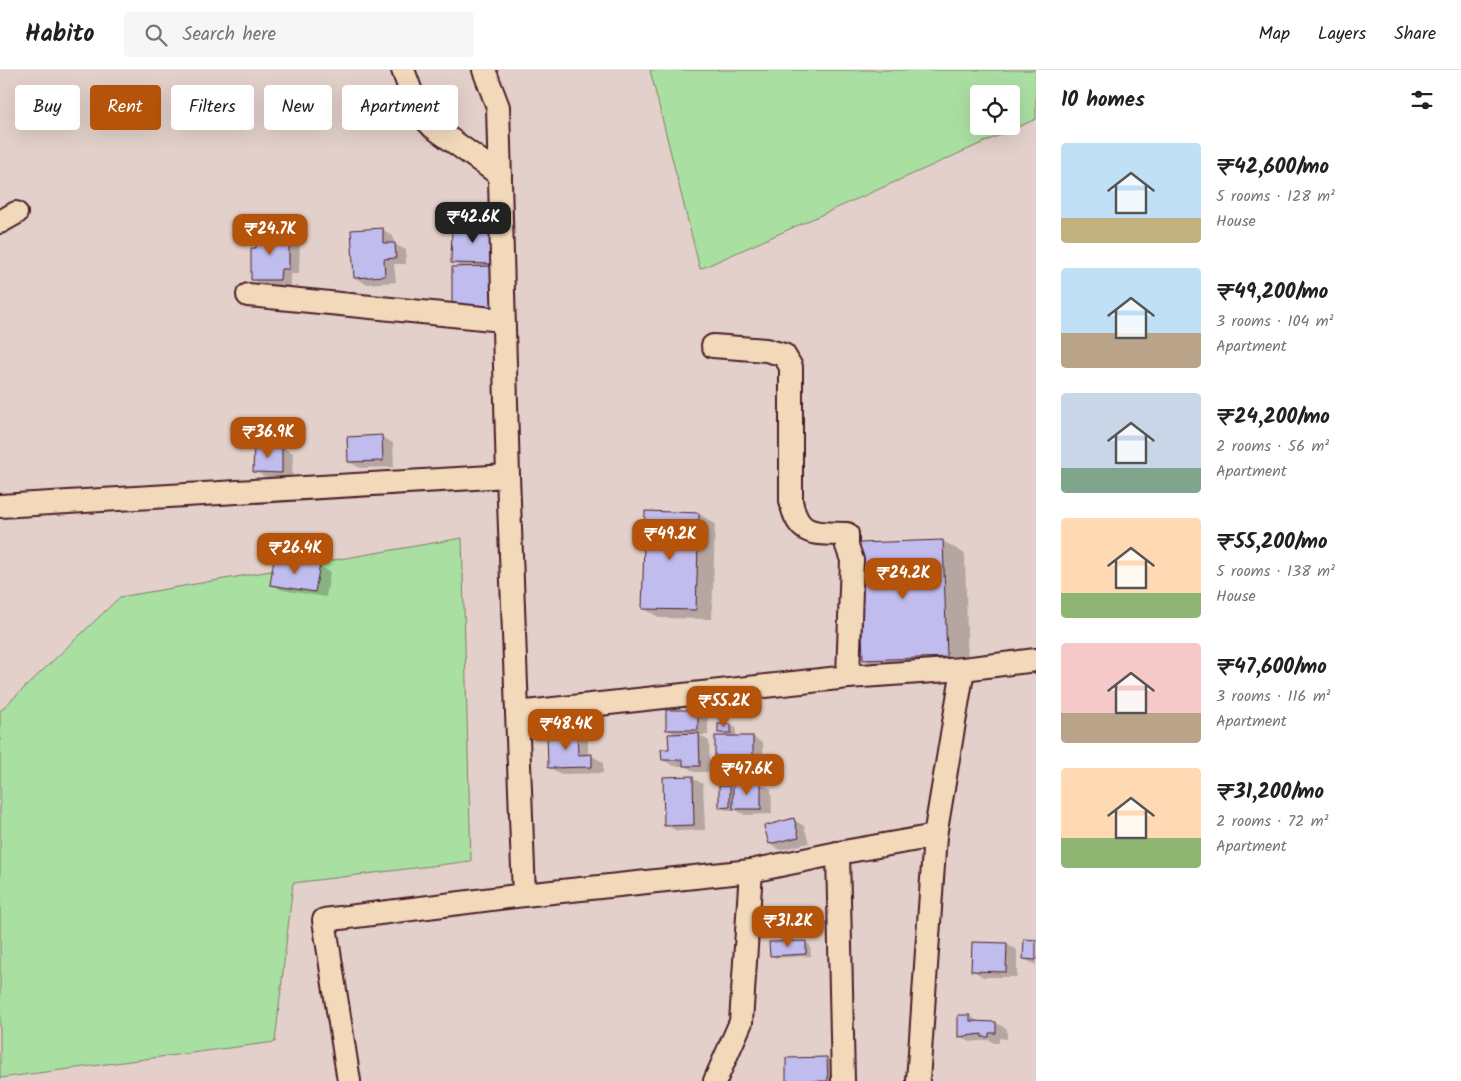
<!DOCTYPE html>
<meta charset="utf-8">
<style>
:root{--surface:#fff;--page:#f6f6f6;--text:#202124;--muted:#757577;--line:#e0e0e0;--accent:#b45309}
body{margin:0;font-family:Kalam,sans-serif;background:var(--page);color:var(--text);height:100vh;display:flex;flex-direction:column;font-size:19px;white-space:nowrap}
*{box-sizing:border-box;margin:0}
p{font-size:16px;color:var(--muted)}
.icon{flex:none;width:28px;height:28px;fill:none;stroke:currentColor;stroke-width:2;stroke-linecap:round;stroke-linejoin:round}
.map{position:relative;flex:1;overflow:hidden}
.details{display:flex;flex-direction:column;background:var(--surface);width:425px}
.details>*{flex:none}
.top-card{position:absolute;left:15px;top:15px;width:475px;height:45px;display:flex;gap:10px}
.tools{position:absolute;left:970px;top:15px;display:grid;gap:10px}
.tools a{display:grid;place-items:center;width:50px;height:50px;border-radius:5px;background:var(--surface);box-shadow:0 5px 20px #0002;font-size:25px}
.price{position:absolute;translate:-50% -42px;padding:0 11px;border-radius:10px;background:var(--accent);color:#fff;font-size:16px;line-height:32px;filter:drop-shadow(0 1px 2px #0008)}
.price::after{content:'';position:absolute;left:50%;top:30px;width:15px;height:11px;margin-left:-8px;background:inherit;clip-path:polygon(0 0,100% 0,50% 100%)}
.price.selected{background:#222;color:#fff}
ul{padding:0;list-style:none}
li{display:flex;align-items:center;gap:15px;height:125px;padding:0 25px}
li span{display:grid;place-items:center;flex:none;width:140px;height:100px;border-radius:5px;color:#555}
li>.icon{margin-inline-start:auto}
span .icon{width:60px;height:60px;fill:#fffc;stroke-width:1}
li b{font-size:21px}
h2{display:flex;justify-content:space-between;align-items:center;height:60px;padding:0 25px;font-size:21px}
.pill{padding:0 18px;border-radius:5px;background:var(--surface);box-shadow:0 5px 20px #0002;font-size:18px;line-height:45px}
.pill.selected{background:var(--accent);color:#fff}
header{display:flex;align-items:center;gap:30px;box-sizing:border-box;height:70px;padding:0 25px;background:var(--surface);border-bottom:1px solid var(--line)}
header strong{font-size:24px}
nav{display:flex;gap:28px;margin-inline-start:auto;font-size:18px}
.search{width:350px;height:45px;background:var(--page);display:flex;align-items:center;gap:12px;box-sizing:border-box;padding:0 18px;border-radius:5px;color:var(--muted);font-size:19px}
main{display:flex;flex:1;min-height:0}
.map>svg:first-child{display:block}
</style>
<header>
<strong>Habito</strong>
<div class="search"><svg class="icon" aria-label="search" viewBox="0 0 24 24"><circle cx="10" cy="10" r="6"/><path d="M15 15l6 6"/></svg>Search here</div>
<nav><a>Map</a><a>Layers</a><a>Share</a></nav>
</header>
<main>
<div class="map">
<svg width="1036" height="1011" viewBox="0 0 1036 1011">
<rect width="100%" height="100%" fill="#e3d0ca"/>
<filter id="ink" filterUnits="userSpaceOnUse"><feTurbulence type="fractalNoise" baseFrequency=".02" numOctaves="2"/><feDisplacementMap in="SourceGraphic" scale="10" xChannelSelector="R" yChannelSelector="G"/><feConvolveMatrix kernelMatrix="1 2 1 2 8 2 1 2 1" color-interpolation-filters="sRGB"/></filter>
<g filter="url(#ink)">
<g fill="#aadfa2" stroke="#7a7f66" fill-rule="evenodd">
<path d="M650 0H1036V49L700 199ZM979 24H1011V56H979Z"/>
<path d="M462 468 471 791 293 813 275 972 0 1008V641L120 527Z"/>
</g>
<g fill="#0003">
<path d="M382 159 393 166 394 174 406 180V194H394L396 212 366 214 355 207Z"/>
<path d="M504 162 503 199 462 198 452 192Z"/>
<path d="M289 163 300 169 299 204H291V216H263L252 209 257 179Z"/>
<path d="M382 367 393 373 394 397 360 398 349 392Z"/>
<path d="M282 377 293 383 292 408 265 407 254 401Z"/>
<path d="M699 444 715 454 712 549 660 548 643 538Z"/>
<path d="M943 471 965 484 968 599 885 602 864 589 860 474Z"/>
<path d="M319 496 330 502 326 527 282 520 271 514Z"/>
<path d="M697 641 708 648V665H700L709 671 710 702H695L685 696H674L663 690 670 680 677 665 667 659Z"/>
<path d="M719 655H731L736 658V667H753L763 673V709H727L716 703 727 667 719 662Z"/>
<path d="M577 661 588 667V686H592L603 692V703L561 704 550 698Z"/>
<path d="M692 708 703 714 705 760 677 761 666 755Z"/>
<path d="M760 713 771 719 772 744 745 745 736 740H726L720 737 730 717 734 720Z"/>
<path d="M794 750 804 756 809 773 780 780 770 774Z"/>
<path d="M805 872 810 875 811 886 776 888 771 885Z"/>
<path d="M1036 872V895L1024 889Z"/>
<path d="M1006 874 1017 880V907H983L972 900Z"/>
<path d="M970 946 981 953H996L1007 959V969L999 968V973H994L989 970 970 972 959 966Z"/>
<path d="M787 989H827L838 995V1011H787Z"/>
</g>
<g fill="#c0bcee" stroke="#4a1f2b">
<path d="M452 154H494L493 194 451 193Z"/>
<path d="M383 158V173H395L396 188 384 189 385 206 354 208 351 160Z"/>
<path d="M256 162H289V199H281L280 210H251V178H256Z"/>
<path d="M494 196 495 240 452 241V197Z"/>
<path d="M382 365 383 391 348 392 347 367Z"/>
<path d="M254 375H282V403L253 402Z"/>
<path d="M645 441 699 443 696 540 642 539Z"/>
<path d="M943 470 947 587 863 590 859 473Z"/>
<path d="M274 488 320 494 315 522 270 515Z"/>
<rect x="666" y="640" width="32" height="20"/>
<rect x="718" y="654" width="13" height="9"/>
<path d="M577 660 578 685 592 684V697L548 698 547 661Z"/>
<path d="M699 663 700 696H683V690H662L661 679H669L668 664Z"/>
<rect x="715" y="666" width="38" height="38"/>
<path d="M693 706 694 755 664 756 663 707Z"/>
<rect x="733" y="712" width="28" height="27"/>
<path d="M719 716H730V737L719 738Z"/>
<path d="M794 748 799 767 769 774 764 756Z"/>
<path d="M1024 869 1036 870V890L1023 889Z"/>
<path d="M806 871V884L770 886 769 872Z"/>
<path d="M972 872 1007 873 1006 902 971 901Z"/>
<path d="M958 945H970V951L996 952V963H989V967H982V964L958 967Z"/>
<path d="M827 987 828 1011H786V988Z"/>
</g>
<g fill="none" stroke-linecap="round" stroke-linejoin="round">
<defs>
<g id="minor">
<path d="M403 0 418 41 433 57 500 105"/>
<path d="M484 0 498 37 508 406"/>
<path d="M0 152 16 143"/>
<path d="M248 225 503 250"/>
<path d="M713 276 766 280 784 285 791 297V431C798 468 816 463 847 464V476L852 490 848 607"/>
<path d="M0 436 508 406 524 825 751 801 741 952 715 1011"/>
<path d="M517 643 848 607 963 599"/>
<path d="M838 783 843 1011"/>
<path d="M751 801 838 783 935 766 963 599 1036 590"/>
<path d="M349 1011 324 850 524 825"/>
<path d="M918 1011 935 766"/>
</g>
</defs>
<use href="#minor" stroke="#4a1f2b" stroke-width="26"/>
<use href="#minor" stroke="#f2d9ba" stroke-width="22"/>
</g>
</g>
</svg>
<div class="tools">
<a><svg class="icon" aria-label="locate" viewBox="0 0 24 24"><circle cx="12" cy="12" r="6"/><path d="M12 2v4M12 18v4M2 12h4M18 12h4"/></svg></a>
</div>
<b class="price selected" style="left:473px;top:174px">₹42.6K</b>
<b class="price" style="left:270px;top:186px">₹24.7K</b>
<b class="price" style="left:268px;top:389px">₹36.9K</b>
<b class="price" style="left:670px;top:491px">₹49.2K</b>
<b class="price" style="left:295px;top:505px">₹26.4K</b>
<b class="price" style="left:903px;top:530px">₹24.2K</b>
<b class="price" style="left:724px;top:658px">₹55.2K</b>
<b class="price" style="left:566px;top:681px">₹48.4K</b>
<b class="price" style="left:747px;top:726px">₹47.6K</b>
<b class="price" style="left:788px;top:878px">₹31.2K</b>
<div class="top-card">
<a class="pill">Buy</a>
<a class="pill selected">Rent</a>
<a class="pill">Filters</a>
<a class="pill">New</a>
<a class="pill">Apartment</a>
</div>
</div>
<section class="details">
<h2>10 homes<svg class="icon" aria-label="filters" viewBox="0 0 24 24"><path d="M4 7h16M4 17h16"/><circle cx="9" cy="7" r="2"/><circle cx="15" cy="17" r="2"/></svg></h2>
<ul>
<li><span style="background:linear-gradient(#bfe0f5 75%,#c2b280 0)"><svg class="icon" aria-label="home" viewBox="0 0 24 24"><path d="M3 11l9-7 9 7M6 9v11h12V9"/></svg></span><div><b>₹42,600/mo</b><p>5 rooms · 128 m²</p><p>House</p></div></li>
<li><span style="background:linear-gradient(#bfe0f5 65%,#b9a48a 0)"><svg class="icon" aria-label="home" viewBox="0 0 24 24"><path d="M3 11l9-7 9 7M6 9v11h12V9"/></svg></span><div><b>₹49,200/mo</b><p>3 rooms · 104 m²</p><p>Apartment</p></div></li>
<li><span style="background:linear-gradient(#c9d6e8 75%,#7fa58c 0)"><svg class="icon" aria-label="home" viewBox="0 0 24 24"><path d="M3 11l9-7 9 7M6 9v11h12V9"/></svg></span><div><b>₹24,200/mo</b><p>2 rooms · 56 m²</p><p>Apartment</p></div></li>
<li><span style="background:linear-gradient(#ffd9b3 75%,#8fb573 0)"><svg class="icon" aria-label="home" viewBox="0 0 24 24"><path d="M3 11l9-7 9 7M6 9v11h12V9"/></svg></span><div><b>₹55,200/mo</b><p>5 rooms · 138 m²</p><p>House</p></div></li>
<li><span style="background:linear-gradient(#f6c9c9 70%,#b9a48a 0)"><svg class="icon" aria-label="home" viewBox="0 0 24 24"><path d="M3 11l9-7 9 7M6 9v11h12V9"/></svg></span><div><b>₹47,600/mo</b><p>3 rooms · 116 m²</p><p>Apartment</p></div></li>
<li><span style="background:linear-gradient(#ffd9b3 70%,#8fb573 0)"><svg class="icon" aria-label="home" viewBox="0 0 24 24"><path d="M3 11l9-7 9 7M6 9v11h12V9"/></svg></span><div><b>₹31,200/mo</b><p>2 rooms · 72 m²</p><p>Apartment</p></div></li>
</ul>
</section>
</main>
